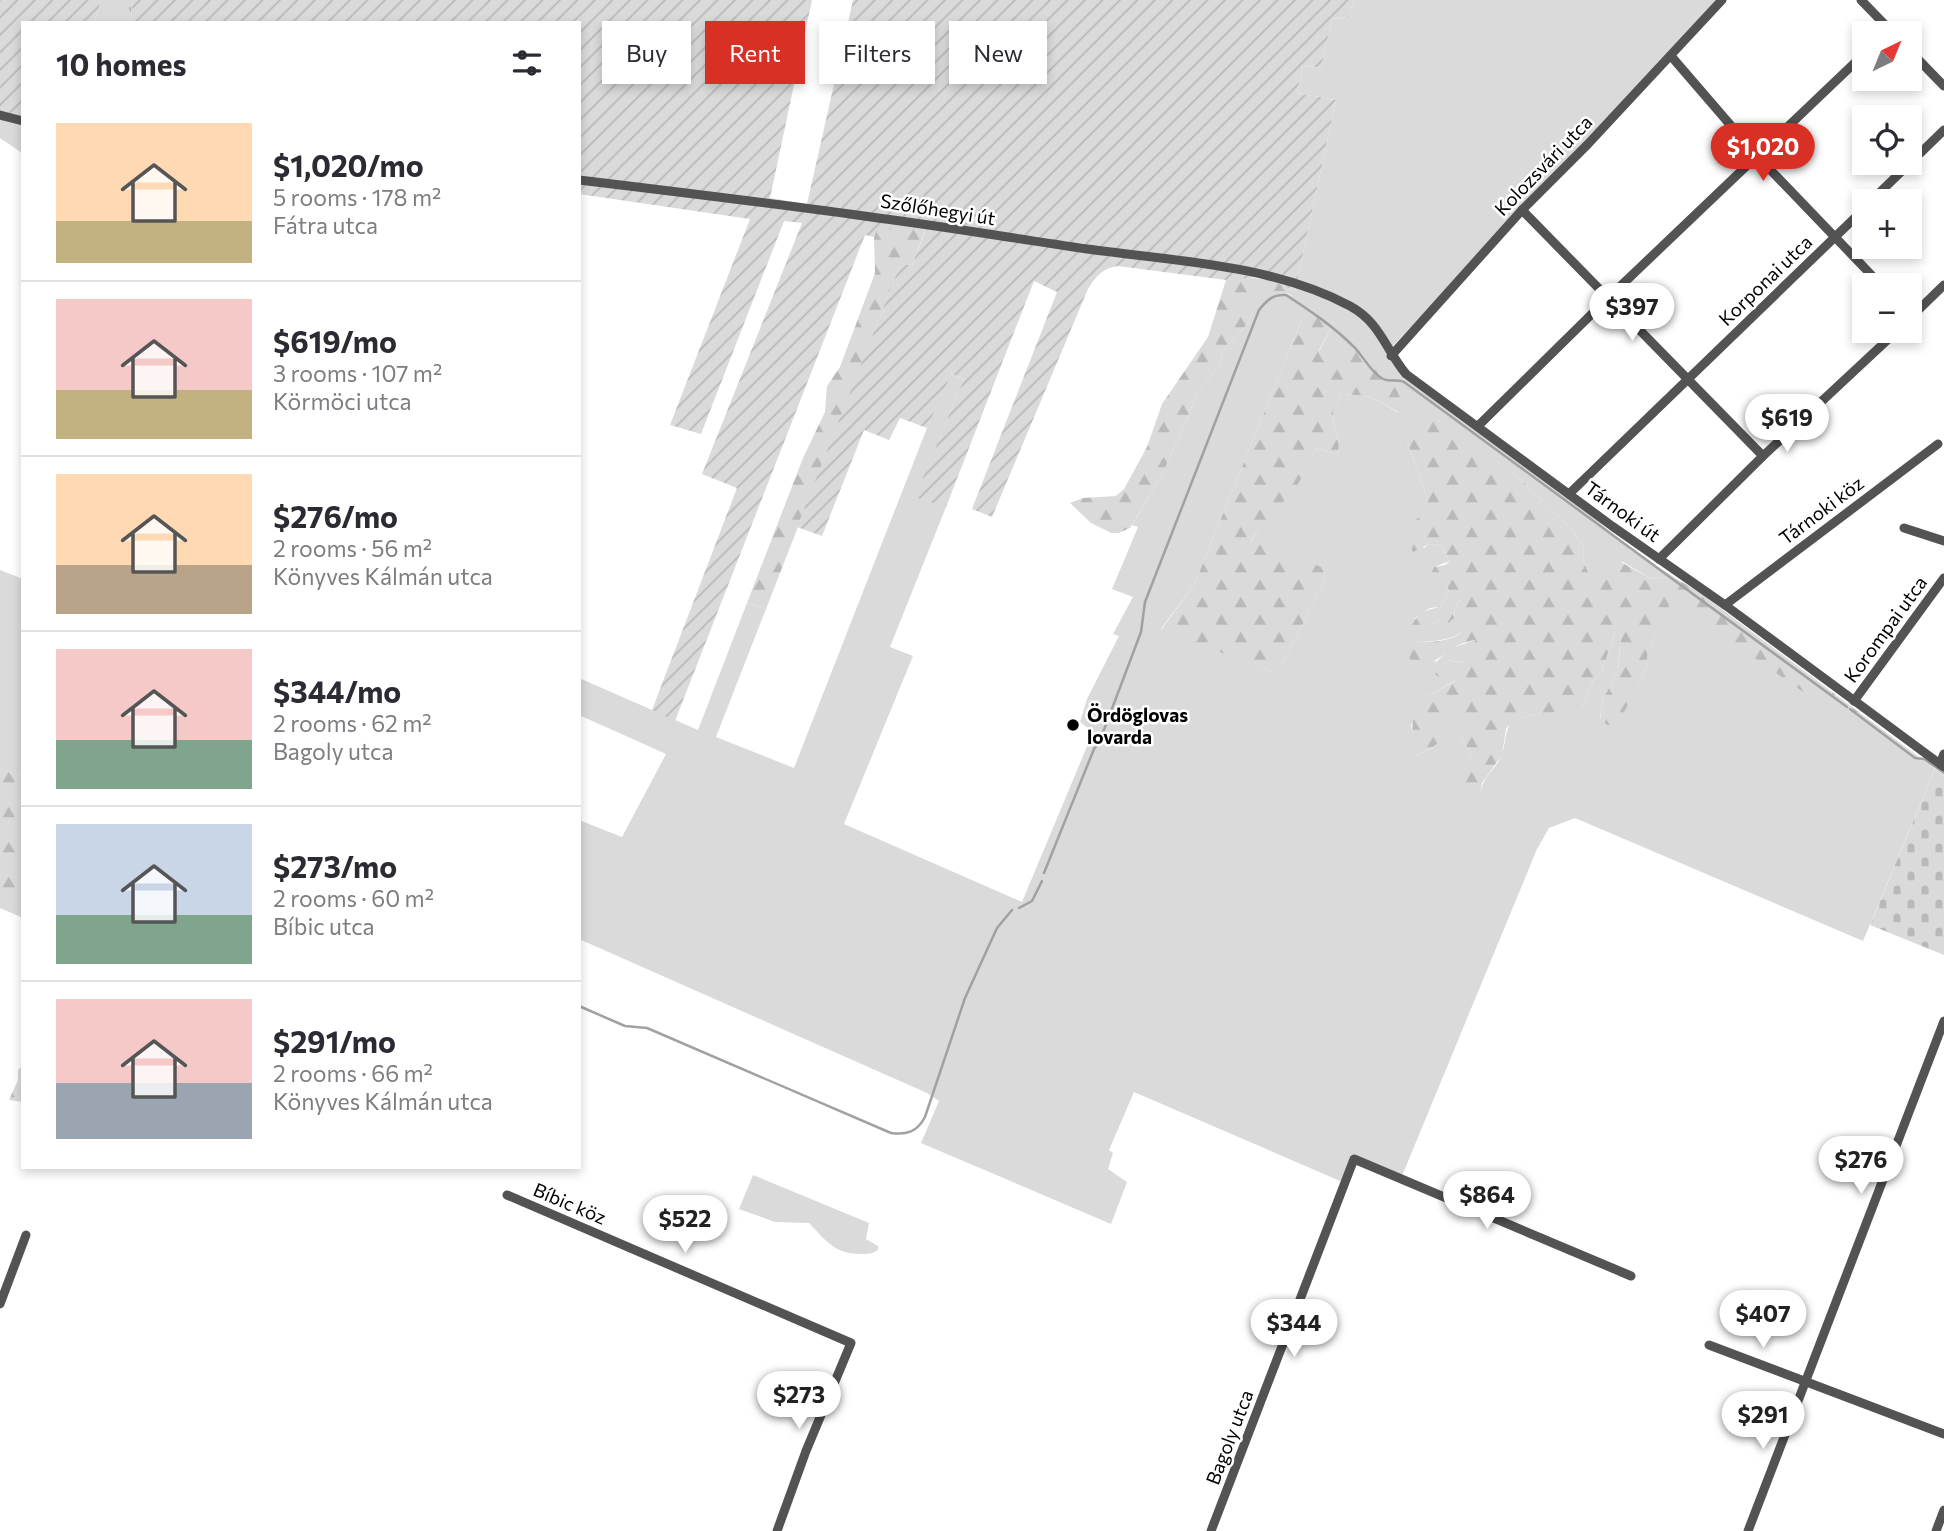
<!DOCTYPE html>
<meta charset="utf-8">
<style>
:root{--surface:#fff;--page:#f7f7f7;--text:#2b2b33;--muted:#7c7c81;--line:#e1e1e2;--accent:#d93025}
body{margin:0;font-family:Commissioner,sans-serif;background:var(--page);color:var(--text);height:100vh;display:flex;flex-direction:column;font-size:26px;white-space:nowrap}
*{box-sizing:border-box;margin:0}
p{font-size:23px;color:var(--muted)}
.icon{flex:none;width:38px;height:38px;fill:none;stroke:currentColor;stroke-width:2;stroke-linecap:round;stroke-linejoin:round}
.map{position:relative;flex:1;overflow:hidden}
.details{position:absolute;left:21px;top:21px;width:560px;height:1148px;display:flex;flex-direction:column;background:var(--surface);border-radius:0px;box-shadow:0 4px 10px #0003}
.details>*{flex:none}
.top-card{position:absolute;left:602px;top:21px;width:665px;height:63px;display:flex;gap:14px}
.needle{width:46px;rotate:43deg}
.fabs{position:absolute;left:1852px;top:21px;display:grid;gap:14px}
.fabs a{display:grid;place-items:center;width:70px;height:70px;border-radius:0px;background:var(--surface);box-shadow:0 4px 10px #0003;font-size:35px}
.price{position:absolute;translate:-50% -60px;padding:0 16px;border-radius:24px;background:#fff;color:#222;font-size:23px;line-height:46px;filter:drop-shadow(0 2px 4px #0008)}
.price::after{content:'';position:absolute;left:50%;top:42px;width:21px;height:16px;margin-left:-10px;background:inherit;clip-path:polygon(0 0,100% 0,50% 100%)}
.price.on{background:var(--accent);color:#fff}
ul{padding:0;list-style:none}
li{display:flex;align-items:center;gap:21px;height:175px;padding:0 35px}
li+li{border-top:2px solid var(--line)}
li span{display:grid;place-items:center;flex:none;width:196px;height:140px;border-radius:0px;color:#555}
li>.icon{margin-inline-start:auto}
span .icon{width:84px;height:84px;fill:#fffc;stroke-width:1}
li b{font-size:30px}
h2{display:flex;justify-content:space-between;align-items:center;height:84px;padding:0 35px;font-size:30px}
.tag{padding:0 24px;border-radius:0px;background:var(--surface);box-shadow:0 4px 10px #0003;font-size:24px;line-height:63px}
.tag.on{background:var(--accent);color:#fff}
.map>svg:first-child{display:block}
</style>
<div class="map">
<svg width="1944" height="1531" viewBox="0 0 1944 1531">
<defs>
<pattern id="forest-firs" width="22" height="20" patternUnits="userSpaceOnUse" patternTransform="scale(1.75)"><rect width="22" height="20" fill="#dadada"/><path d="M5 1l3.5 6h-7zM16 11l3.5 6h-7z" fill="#b9b9b9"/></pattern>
<pattern id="cemetery-stones" width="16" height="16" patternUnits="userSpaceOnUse" patternTransform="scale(1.75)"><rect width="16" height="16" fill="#dadada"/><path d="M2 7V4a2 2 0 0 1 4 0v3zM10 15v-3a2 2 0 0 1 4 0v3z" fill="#b9b9b9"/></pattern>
<pattern id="park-tufts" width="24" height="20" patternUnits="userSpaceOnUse" patternTransform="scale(1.75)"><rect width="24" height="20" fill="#dadada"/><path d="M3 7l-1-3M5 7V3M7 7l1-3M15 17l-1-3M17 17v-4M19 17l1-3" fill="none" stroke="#b9b9b9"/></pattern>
<pattern id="garden-furrows" width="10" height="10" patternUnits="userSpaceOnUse" patternTransform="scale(1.75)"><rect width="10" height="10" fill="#dadada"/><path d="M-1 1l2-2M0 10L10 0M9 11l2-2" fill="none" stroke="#b9b9b9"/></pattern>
</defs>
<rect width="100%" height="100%" fill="#fff"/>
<g fill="#dadada" fill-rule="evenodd">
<path d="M1354 0H1721L1388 351 1402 369 1583 508 1632 551 1677 579 1666 577 1652 579 1623 562 1599 564 1595 573 1588 572 1583 560 1584 547 1573 531 1517 476 1438 420 1407 441 1428 501V513L1401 528 1424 548 1429 544 1441 546 1450 561 1434 567 1447 584 1449 593 1440 607 1430 608 1414 619 1433 624 1440 620 1454 618 1455 608 1460 599C1462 604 1465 609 1466 614 1473 641 1432 642 1415 642L1436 662 1450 649 1477 639 1467 661 1458 662 1446 660 1456 680 1428 696 1411 725 1417 755 1434 747 1453 714 1460 708V735L1471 755 1468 766 1480 795C1483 775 1494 772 1501 756 1507 743 1503 733 1513 719 1521 719 1528 715 1536 714 1551 712 1567 709 1583 706L1593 681 1602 671 1615 632 1621 633 1618 671 1603 699 1600 718 1607 725 1628 702 1639 685 1646 668 1648 651 1675 592 1844 720 1857 721 1860 713 1935 769 1863 941 1575 818 1549 828 1537 849 1402 1176 1357 1161 1347 1184 1134 1092 1109 1150 1113 1153 1108 1169 1127 1182 1111 1224 921 1143 939 1101 927 1093 579 939V820L622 837 666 754 579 715V678L698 730 747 603 766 609 716 737 794 768 927 428 950 374 964 379 916 496 946 507 890 647 913 656 844 824 1022 902 1093 732 1080 722 1087 699 1119 636 1113 634 1133 597 1112 589 1138 527 1132 525 1161 477 1189 415 1196 393 1220 366 1223 351 1248 323 1258 299 1272 291H1283L1292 296 1295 291 1336 100 1297 93 1303 65 1321 68 1332 19 1348 17ZM1320 304 1334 323 1319 351 1322 355C1337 346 1346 343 1361 352L1398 413C1380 400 1366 393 1343 395 1321 420 1343 429 1338 455L1316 448C1309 461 1304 476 1295 487 1281 506 1261 520 1251 542L1324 569 1325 580 1287 655 1275 673 1161 629 1194 585 1302 319Z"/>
<path d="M0 118 23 124 22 153 0 138Z"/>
<path d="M0 570 23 579V774L15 775 0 768Z"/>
<path d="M753 1175 869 1223 866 1239 878 1246V1250C872 1254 868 1254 861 1254 835 1254 826 1241 809 1223L775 1222 739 1209Z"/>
</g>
<g fill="url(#forest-firs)">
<path d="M893 224 926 228 912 265H900L766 609 747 603 803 458 825 412 827 386 840 367 875 273 874 237 877 228Z"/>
<path d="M1247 277 1274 281 1295 291 1293 296 1283 291H1272L1258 300 1248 323 1223 351 1220 366 1196 393 1189 415 1161 477 1130 528 1119 533H1111L1091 523 1070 503 1083 498 1116 496 1124 489 1147 447 1162 404 1208 337 1226 280Z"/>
<path d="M1320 303 1334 323 1319 350 1322 354C1341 345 1352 339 1366 361L1374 360 1388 371 1403 404 1399 413C1380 400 1366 393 1343 395 1321 420 1343 429 1338 455L1316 448C1310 460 1305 473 1298 484 1284 505 1262 519 1251 541L1324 568 1325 580 1287 655 1275 673 1161 630 1194 585 1302 319Z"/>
<path d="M1427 420H1437L1450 427 1517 476 1573 531 1584 547 1583 560 1588 572 1595 573 1601 556 1608 555 1652 579 1666 577 1677 579 1699 592 1860 713 1858 721 1852 723 1844 720 1686 611 1675 593 1648 651 1646 668 1639 685 1618 723 1607 725 1600 719 1603 699 1618 671 1621 634 1615 632 1602 671 1593 681 1583 706C1564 712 1554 712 1536 714 1528 715 1521 719 1513 720L1506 729 1502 755 1482 783 1480 795 1476 799H1468L1462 792 1464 778 1471 755 1460 735V709C1447 718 1446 738 1433 747 1428 750 1422 752 1417 755L1408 747 1412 737 1413 712 1428 696 1455 681 1441 679 1435 674 1446 660 1458 662 1467 661 1464 652 1476 640C1454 642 1442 660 1422 667L1410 659 1405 650C1408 648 1410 645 1414 643 1419 641 1425 643 1431 642 1464 639 1472 629 1460 599L1455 608 1454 618 1448 623 1440 620 1433 624 1426 635 1419 636 1412 633C1410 617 1426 609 1440 607L1449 593 1447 584 1436 580 1432 572 1434 567 1445 565 1450 561 1441 546 1429 544 1413 552 1401 527 1428 513V501L1407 441 1409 433Z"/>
<path d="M0 768 15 775 23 774V918L0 908Z"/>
<path d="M23 1065V1102L9 1100 18 1080V1070Z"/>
</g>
<path fill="url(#cemetery-stones)" d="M1935 769 1944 775V955L1870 925Z"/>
<path fill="url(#park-tufts)" d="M101 0H133L130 23H94Z"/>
<g fill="url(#garden-furrows)">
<path d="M0 0H101L94 23H23V124L0 118Z"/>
<path d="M133 0H812L770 198 807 204 853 0H1354L1348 17 1332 19 1321 68 1303 65 1297 93 1336 100 1295 291 1274 281 1256 277 1226 280 1118 266C1103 268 1096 276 1088 289L992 517 972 509 1057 292 1034 281 946 507 915 497 964 379 951 374 927 428 900 418 889 440 864 430 822 536 797 527 900 265H912L926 229 893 224 890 230 877 229 874 237 865 235 675 721 652 710 737 488 702 474 802 223 784 221 701 434 670 425 750 219 579 194V23H130Z"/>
</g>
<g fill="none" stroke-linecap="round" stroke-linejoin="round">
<g stroke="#a1a1a1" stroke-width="2.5">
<path d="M1850 709 1915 758 1924 759 1944 773"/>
<path d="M1044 873 1094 749 1099 743 1141 632 1145 602 1259 310C1267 300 1273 294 1286 295 1309 310 1333 326 1353 346 1364 356 1369 371 1383 379 1391 383 1397 378 1404 382L1847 707"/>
<path d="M1019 908 1032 901 1042 881"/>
<path d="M579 1006 625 1026 647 1028 891 1133C907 1135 917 1132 925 1117L965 998 997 928 1012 910"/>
</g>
<g stroke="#535353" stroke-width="9">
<path d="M1861 0 1893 33"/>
<path d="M1909 50 1944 86"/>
<path d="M1671 56 1758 157 1881 285"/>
<path d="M0 115 23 121"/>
<path d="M579 180C679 192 779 204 878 218 948 227 1018 239 1087 249 1174 261 1271 264 1350 306 1381 323 1385 349 1406 374L1612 526 1725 605 1944 767"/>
<path d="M1871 201 1944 130"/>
<path d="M1522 210 1763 456"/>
<path d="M1909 319 1944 285"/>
<path d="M1391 356 1522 210 1588 144 1722 0"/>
<path d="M1478 426 1608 298 1864 54"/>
<path d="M1569 494 1864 209"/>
<path d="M1904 528 1944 541"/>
<path d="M1659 559 1763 456 1897 331"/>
<path d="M1725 605 1938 444"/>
<path d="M1854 701 1944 578"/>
<path d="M1940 764 1944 754"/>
<path d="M507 1195 851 1343 806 1451 777 1531"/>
<path d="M0 1304 26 1235"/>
<path d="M1709 1345 1944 1434"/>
<path d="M1211 1531 1354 1159 1631 1276"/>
<path d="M1748 1531 1944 1021"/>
<path d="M1936 1531 1944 1510"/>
</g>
</g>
<circle fill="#000" stroke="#fff" stroke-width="2.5" cx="1073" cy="725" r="7"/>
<g text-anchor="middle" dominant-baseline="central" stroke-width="5" stroke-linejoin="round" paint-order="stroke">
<g font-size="19" fill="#000" stroke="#fff">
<text transform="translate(1543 165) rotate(-46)">Kolozsvári utca</text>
<text transform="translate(938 209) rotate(9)">Szőlőhegyi út</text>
<text transform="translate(1765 280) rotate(-44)">Korponai utca</text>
<text transform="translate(1821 510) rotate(-37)">Tárnoki köz</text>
<text transform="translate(1623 511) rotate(36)">Tárnoki út</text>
<text transform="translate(1885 629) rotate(-54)">Korompai utca</text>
<text transform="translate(570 1203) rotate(23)">Bíbic köz</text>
<text transform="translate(1229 1437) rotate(-69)">Bagoly utca</text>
</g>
<g font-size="19" font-weight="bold" fill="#000" stroke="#fff" text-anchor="start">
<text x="1087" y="714">Ördöglovas<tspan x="1087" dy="22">lovarda</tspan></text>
</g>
</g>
</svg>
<div class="fabs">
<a><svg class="needle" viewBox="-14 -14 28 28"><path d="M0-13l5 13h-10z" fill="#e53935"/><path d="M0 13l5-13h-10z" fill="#7c7c81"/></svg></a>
<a><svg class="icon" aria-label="locate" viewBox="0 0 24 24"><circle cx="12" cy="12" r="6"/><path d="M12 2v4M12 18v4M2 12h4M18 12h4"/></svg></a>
<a>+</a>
<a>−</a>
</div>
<b class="price on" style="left:1763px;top:183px">$1,020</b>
<b class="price" style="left:1632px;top:343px">$397</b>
<b class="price" style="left:1787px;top:454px">$619</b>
<b class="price" style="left:1861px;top:1196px">$276</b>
<b class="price" style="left:1487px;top:1231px">$864</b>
<b class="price" style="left:685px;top:1255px">$522</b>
<b class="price" style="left:1763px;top:1350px">$407</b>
<b class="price" style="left:1294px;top:1359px">$344</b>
<b class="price" style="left:799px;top:1431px">$273</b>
<b class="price" style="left:1763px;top:1451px">$291</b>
<div class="top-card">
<a class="tag">Buy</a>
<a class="tag on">Rent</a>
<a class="tag">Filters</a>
<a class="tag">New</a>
</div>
<section class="details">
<h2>10 homes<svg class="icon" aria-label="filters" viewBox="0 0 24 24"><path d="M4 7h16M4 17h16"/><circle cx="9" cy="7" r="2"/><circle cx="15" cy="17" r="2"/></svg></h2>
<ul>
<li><span style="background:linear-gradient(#ffd9b3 70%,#c2b280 0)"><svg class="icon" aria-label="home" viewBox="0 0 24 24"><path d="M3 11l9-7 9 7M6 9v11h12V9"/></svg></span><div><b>$1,020/mo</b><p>5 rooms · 178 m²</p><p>Fátra utca</p></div></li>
<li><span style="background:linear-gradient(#f6c9c9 65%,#c2b280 0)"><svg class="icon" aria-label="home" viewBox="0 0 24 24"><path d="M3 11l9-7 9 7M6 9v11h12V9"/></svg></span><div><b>$619/mo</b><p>3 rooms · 107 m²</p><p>Körmöci utca</p></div></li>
<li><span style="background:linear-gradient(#ffd9b3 65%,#b9a48a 0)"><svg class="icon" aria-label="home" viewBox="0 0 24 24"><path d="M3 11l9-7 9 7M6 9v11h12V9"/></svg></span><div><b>$276/mo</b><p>2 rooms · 56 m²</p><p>Könyves Kálmán utca</p></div></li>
<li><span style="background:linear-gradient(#f6c9c9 65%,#7fa58c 0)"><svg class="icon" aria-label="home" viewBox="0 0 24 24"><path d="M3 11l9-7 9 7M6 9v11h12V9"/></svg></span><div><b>$344/mo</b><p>2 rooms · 62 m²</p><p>Bagoly utca</p></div></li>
<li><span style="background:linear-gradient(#c9d6e8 65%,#7fa58c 0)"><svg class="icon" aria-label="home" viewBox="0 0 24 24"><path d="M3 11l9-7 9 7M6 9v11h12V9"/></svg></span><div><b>$273/mo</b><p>2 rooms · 60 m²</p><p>Bíbic utca</p></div></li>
<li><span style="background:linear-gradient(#f6c9c9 60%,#9aa5b1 0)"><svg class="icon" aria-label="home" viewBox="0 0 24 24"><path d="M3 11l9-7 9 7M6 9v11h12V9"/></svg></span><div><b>$291/mo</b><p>2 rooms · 66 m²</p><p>Könyves Kálmán utca</p></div></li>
</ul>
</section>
</div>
